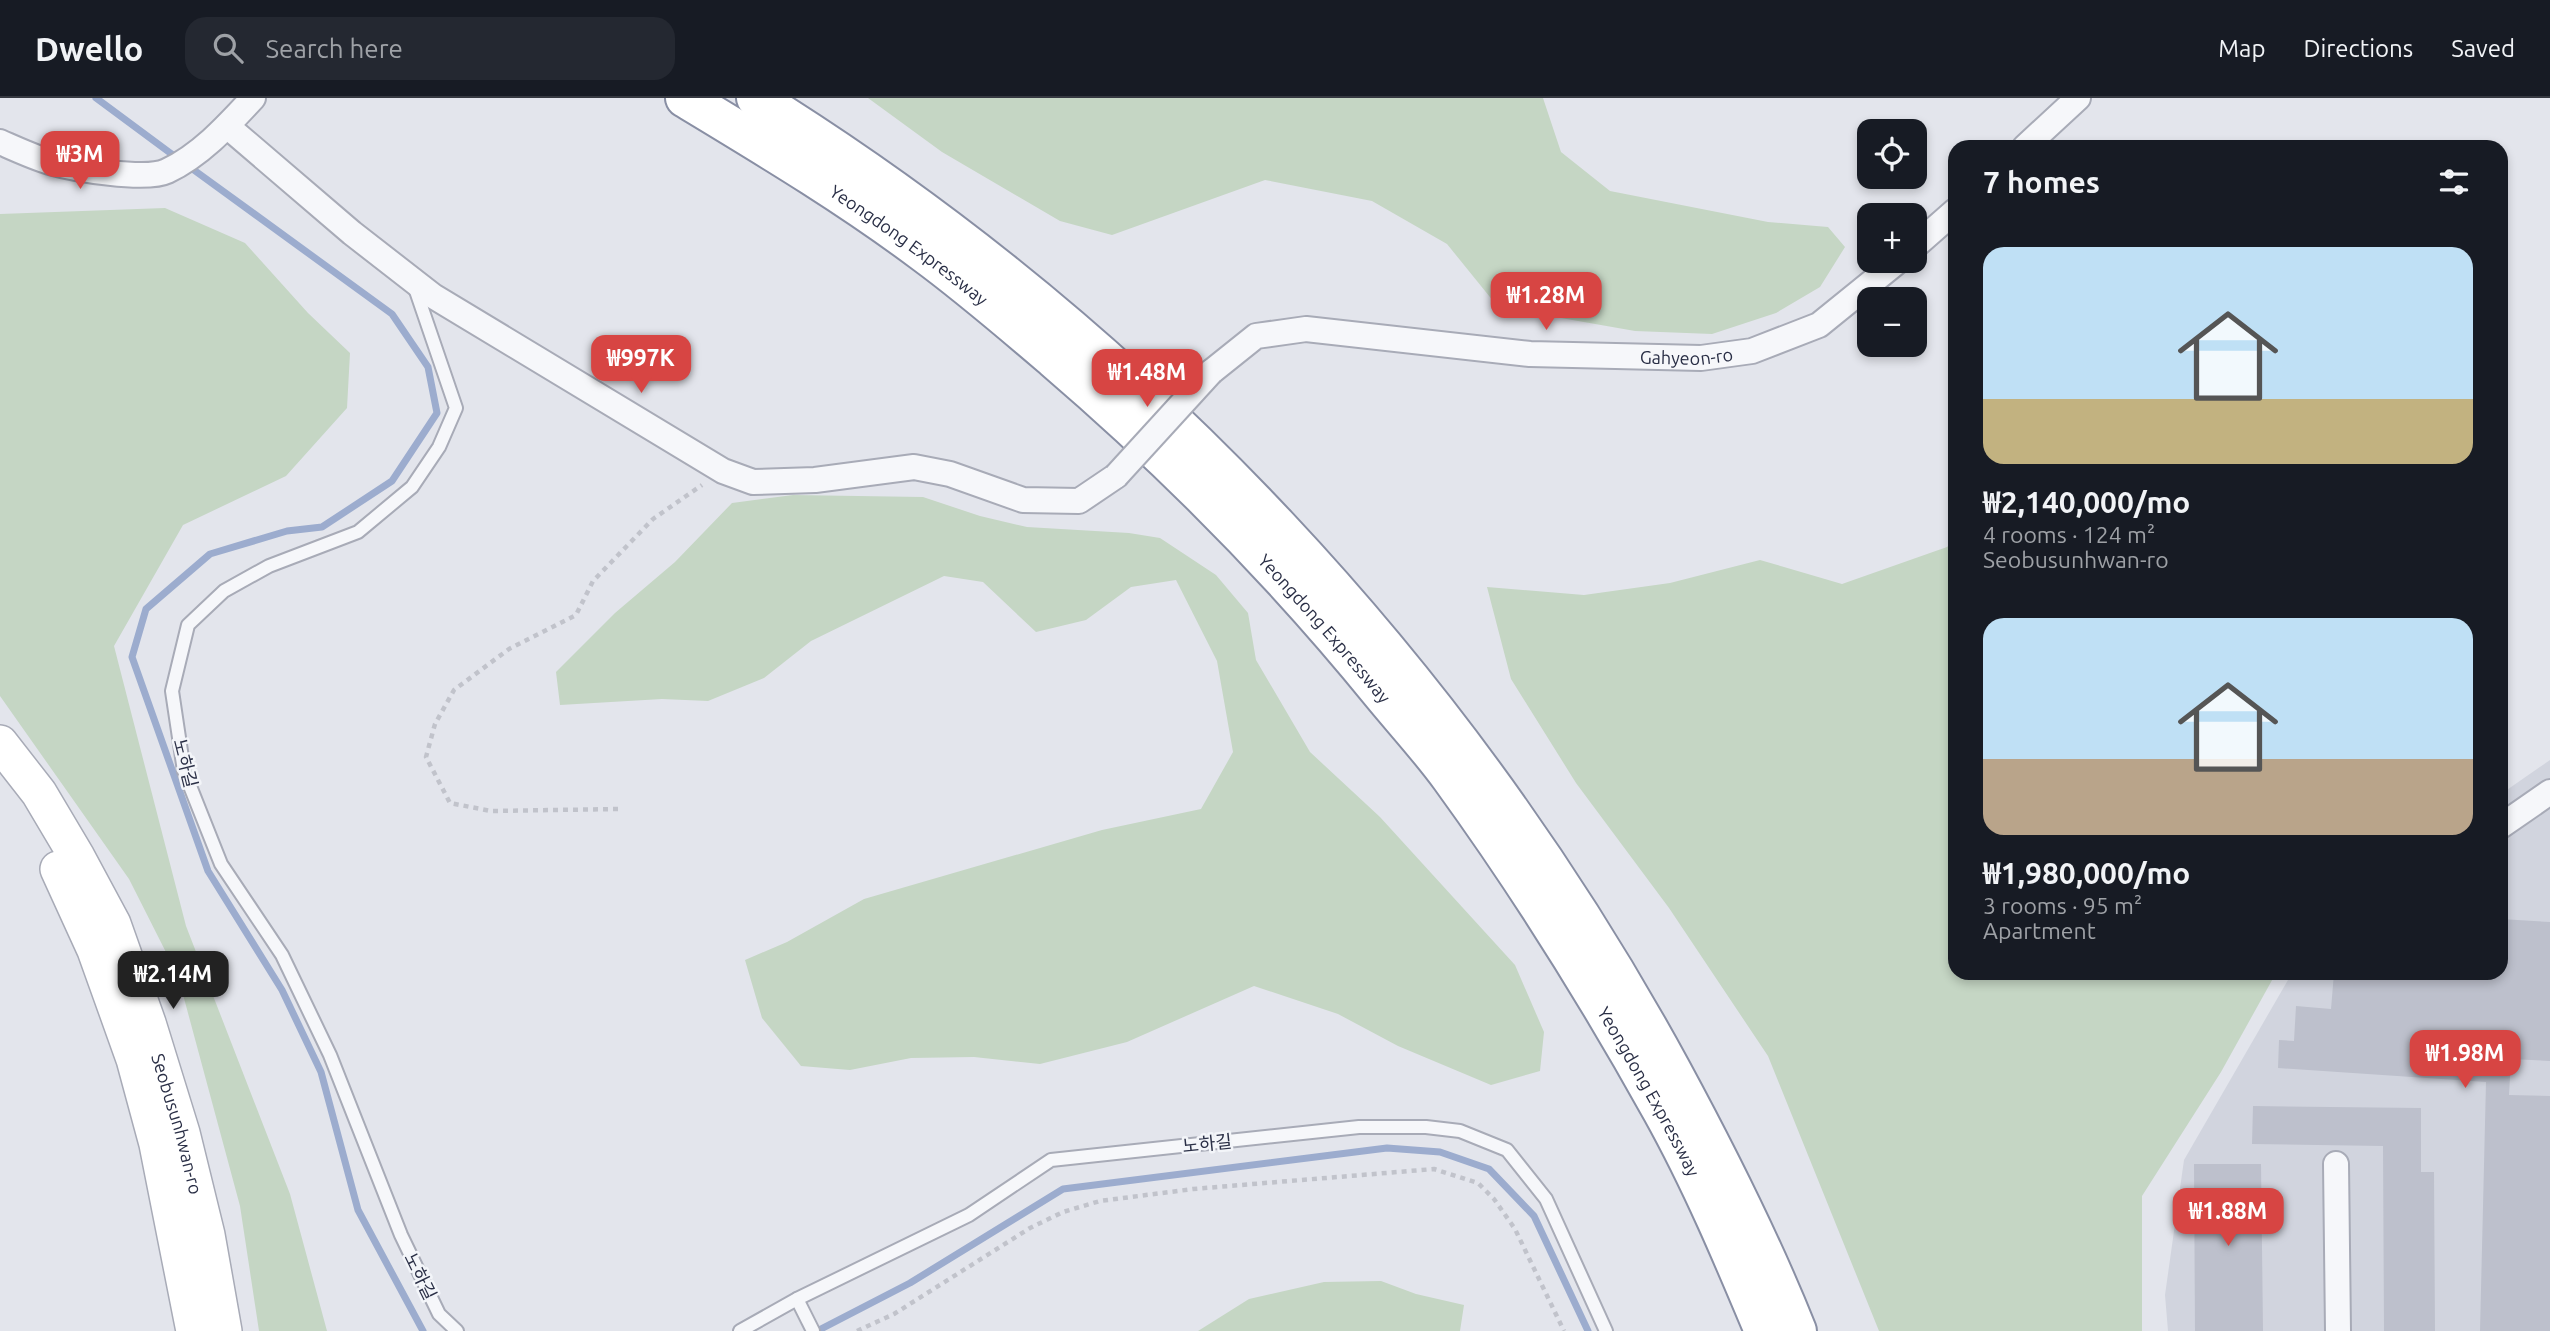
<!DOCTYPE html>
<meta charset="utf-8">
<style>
:root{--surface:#171b24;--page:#242831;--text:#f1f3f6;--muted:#9ea1a6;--line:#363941;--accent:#d74543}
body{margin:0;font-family:Ubuntu,"Noto Sans KR",sans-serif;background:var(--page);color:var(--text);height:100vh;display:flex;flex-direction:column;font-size:26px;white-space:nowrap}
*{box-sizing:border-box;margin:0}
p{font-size:23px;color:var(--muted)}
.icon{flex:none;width:38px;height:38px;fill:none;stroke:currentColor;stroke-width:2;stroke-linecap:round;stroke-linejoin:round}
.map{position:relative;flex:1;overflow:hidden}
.side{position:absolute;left:1948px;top:42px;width:560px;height:840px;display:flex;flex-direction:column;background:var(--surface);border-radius:21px;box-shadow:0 4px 10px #0003}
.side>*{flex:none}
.controls{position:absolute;left:1857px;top:21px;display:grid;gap:14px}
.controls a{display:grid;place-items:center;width:70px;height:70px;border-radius:14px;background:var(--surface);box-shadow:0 4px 10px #0003;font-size:35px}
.price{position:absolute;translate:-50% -60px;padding:0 16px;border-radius:14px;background:var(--accent);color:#fff;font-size:23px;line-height:46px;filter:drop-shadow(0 2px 4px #0008)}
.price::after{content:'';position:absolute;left:50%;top:42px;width:21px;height:16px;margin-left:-10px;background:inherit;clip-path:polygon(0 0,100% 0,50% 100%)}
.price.selected{background:#222;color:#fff}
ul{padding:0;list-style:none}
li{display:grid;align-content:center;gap:14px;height:371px;padding:0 35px}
li span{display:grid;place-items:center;height:217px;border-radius:21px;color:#555}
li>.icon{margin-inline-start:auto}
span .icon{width:126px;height:126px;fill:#fffc;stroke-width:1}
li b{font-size:30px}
h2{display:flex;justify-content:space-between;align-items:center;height:84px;padding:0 35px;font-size:30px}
header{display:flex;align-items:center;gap:42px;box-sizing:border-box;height:98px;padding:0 35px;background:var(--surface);border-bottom:2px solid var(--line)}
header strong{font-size:33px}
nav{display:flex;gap:38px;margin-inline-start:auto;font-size:24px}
.search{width:490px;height:63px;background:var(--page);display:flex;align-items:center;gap:18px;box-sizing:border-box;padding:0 24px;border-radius:21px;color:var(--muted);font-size:26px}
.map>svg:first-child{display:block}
</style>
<header>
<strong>Dwello</strong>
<div class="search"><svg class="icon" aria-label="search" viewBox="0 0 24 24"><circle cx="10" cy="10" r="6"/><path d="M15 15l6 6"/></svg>Search here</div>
<nav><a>Map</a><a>Directions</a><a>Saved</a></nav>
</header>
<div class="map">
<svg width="2550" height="1233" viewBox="0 0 2550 1233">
<rect width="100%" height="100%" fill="#e3e5ec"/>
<path fill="#d1d4de" d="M2550 662V1233H2168L2165 1197 2184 1062 2292 875H2501V696Z"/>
<g fill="#c5d6c4">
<path d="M868 0H1543L1561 54 1610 93 1768 124 1828 129 1845 149 1820 189 1776 215 1712 236 1635 233 1498 209 1447 146 1372 103 1265 82 1112 137 1060 123 942 54Z"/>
<path d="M165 110 245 145 308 215 350 255 347 310 286 378 183 427 114 548 186 828 290 1096 327 1233H259L240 1108 178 878 129 781 0 598V116Z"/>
<path d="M793 397 923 399 980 418 1027 429 1129 435 1160 440 1216 477 1248 515 1256 562 1310 654 1380 719 1515 867 1544 934 1540 973 1491 987 1398 948 1338 916 1254 888 1127 944 1040 966 974 959 911 960 850 972 801 968 762 920 745 862 787 844 864 801 1102 732 1201 711 1233 654 1217 563 1176 482 1131 489 1086 522 1036 534 983 484 944 478 811 543 764 580 708 603 662 601 560 607 556 574 615 515 675 464 732 405Z"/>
<path d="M1955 442V875H2276L2221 974 2142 1098V1233H1879L1768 958 1669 810 1576 685 1511 581 1487 489 1584 497 1670 485 1760 462 1842 486 1947 449Z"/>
<path d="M1381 1183 1416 1196 1464 1207 1460 1233H1198L1249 1201 1324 1184Z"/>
</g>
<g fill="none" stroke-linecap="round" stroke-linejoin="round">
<g stroke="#9cacce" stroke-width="7">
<path d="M96 0 177 60"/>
<path d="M187 67 392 216 428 269 437 315 392 383 322 429 287 433 210 456 146 511 132 559 208 773 282 892 321 974 358 1112 423 1233"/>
<path d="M817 1233 910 1185 1063 1091 1387 1050 1440 1054 1489 1071 1534 1118 1588 1233"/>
</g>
</g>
<g fill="#bdc0cc">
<path d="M2501 821 2550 824V963L2511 961 2509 997 2550 998V1233H2480L2486 984 2278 970 2279 942 2294 943 2296 908 2331 911 2334 875H2501Z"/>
<path d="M2253 1008 2421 1010V1074H2434L2435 1233H2384L2383 1048 2252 1046Z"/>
<path d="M2194 1066H2261L2263 1233H2195Z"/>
</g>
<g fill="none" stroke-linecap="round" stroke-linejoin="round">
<defs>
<g id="lane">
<path d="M415 190 456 310 439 349 412 389 358 434 269 468 224 493 188 527 172 593 184 673 221 766 282 857 330 957 401 1137 439 1216 457 1233"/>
<path d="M797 1201 813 1233"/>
<path d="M740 1233 797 1201 969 1117 1051 1062 1359 1029H1426L1460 1033 1507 1052 1546 1101 1606 1233"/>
</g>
<g id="street">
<path d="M227 28 352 135 433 198 723 373 753 384 815 382 914 369 950 376 1023 402 1079 403 1116 378"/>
<path d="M0 44C16 51 33 59 50 64 74 71 146 83 167 73 201 57 228 27 253 0"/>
<path d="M2025 49 2078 0"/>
<path d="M1914 149 1955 113"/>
<path id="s1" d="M1211 274 1256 238 1306 231 1530 256 1701 260 1752 253 1819 227 1898 163"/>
<path d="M2501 728 2550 694"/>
<path d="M2336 1066 2338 1233"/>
</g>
<g id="secondary">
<path id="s2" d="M0 645 39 695 77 759 113 826 148 925 182 1035 207 1137 224 1233"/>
<path d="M58 771 95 852 134 961 157 1046 194 1233"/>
</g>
<g id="highway">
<path id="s3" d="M685 0C766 49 848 98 924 155 969 188 1012 225 1054 261 1173 363 1283 474 1382 596 1405 624 1430 651 1451 680 1528 786 1598 898 1662 1013 1701 1083 1733 1159 1764 1233"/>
<path d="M756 0C1139 238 1457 578 1672 973 1718 1058 1761 1143 1797 1233"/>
</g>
</defs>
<use href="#lane" stroke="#a8abb7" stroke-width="16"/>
<use href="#street" stroke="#a8abb7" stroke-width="28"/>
<use href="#secondary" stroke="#a8abb7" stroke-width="38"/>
<use href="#highway" stroke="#898fa4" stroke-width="42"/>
<g stroke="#c1c3cb" stroke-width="4.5" stroke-dasharray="5 5" stroke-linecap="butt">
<path d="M618 711 491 713 450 705 426 659 435 626 454 592 509 551 576 517 593 483 653 421 702 387"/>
<path d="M857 1233 894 1216 1030 1130 1063 1114 1100 1103 1193 1091 1434 1071 1478 1085 1494 1101 1515 1131 1564 1233"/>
</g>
<use href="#lane" stroke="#f6f7fa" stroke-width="12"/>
<use href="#street" stroke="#f6f7fa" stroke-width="24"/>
<use href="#secondary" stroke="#fff" stroke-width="35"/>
<use href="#highway" stroke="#fff" stroke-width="38"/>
<defs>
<path id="street-bridge" d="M1116 378 1211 274"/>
</defs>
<use href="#street-bridge" stroke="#a8abb7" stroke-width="28" stroke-linecap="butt"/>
<use href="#street-bridge" stroke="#f6f7fa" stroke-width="24"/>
</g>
<g text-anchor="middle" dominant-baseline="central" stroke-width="5" stroke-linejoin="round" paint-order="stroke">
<g font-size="18" fill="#2a2f46" stroke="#f3f5f9">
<text stroke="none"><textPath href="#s3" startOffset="268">Yeongdong Expressway</textPath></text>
<text stroke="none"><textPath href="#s1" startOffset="490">Gahyeon-ro</textPath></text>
<text stroke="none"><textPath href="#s3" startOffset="835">Yeongdong Expressway</textPath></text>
<text transform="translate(186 665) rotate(76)">노하길</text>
<text stroke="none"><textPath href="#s3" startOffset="1402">Yeongdong Expressway</textPath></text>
<text stroke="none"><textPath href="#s2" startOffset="424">Seobusunhwan-ro</textPath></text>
<text transform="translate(1207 1045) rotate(-6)">노하길</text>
<text transform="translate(421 1178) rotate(64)">노하길</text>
</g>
</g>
</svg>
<div class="controls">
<a><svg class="icon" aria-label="locate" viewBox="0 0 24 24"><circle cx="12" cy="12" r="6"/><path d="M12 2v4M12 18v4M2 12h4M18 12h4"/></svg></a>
<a>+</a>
<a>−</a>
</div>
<b class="price" style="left:80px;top:93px">₩3M</b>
<b class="price" style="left:1546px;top:234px">₩1.28M</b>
<b class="price" style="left:641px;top:297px">₩997K</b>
<b class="price" style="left:1147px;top:311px">₩1.48M</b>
<b class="price selected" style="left:173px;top:913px">₩2.14M</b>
<b class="price" style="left:2465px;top:992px">₩1.98M</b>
<b class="price" style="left:2228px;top:1150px">₩1.88M</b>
<section class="side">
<h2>7 homes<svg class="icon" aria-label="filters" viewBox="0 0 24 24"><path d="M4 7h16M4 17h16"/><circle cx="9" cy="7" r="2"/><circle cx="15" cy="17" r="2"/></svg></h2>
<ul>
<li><span style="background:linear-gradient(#bfe0f5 70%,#c2b280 0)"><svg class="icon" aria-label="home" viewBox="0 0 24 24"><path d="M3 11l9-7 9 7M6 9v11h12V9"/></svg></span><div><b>₩2,140,000/mo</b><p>4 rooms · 124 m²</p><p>Seobusunhwan-ro</p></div></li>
<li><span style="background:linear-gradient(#bfe0f5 65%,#b9a48a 0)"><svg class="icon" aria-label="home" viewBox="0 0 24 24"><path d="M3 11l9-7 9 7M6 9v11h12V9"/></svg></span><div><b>₩1,980,000/mo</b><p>3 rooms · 95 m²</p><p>Apartment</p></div></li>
</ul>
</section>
</div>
